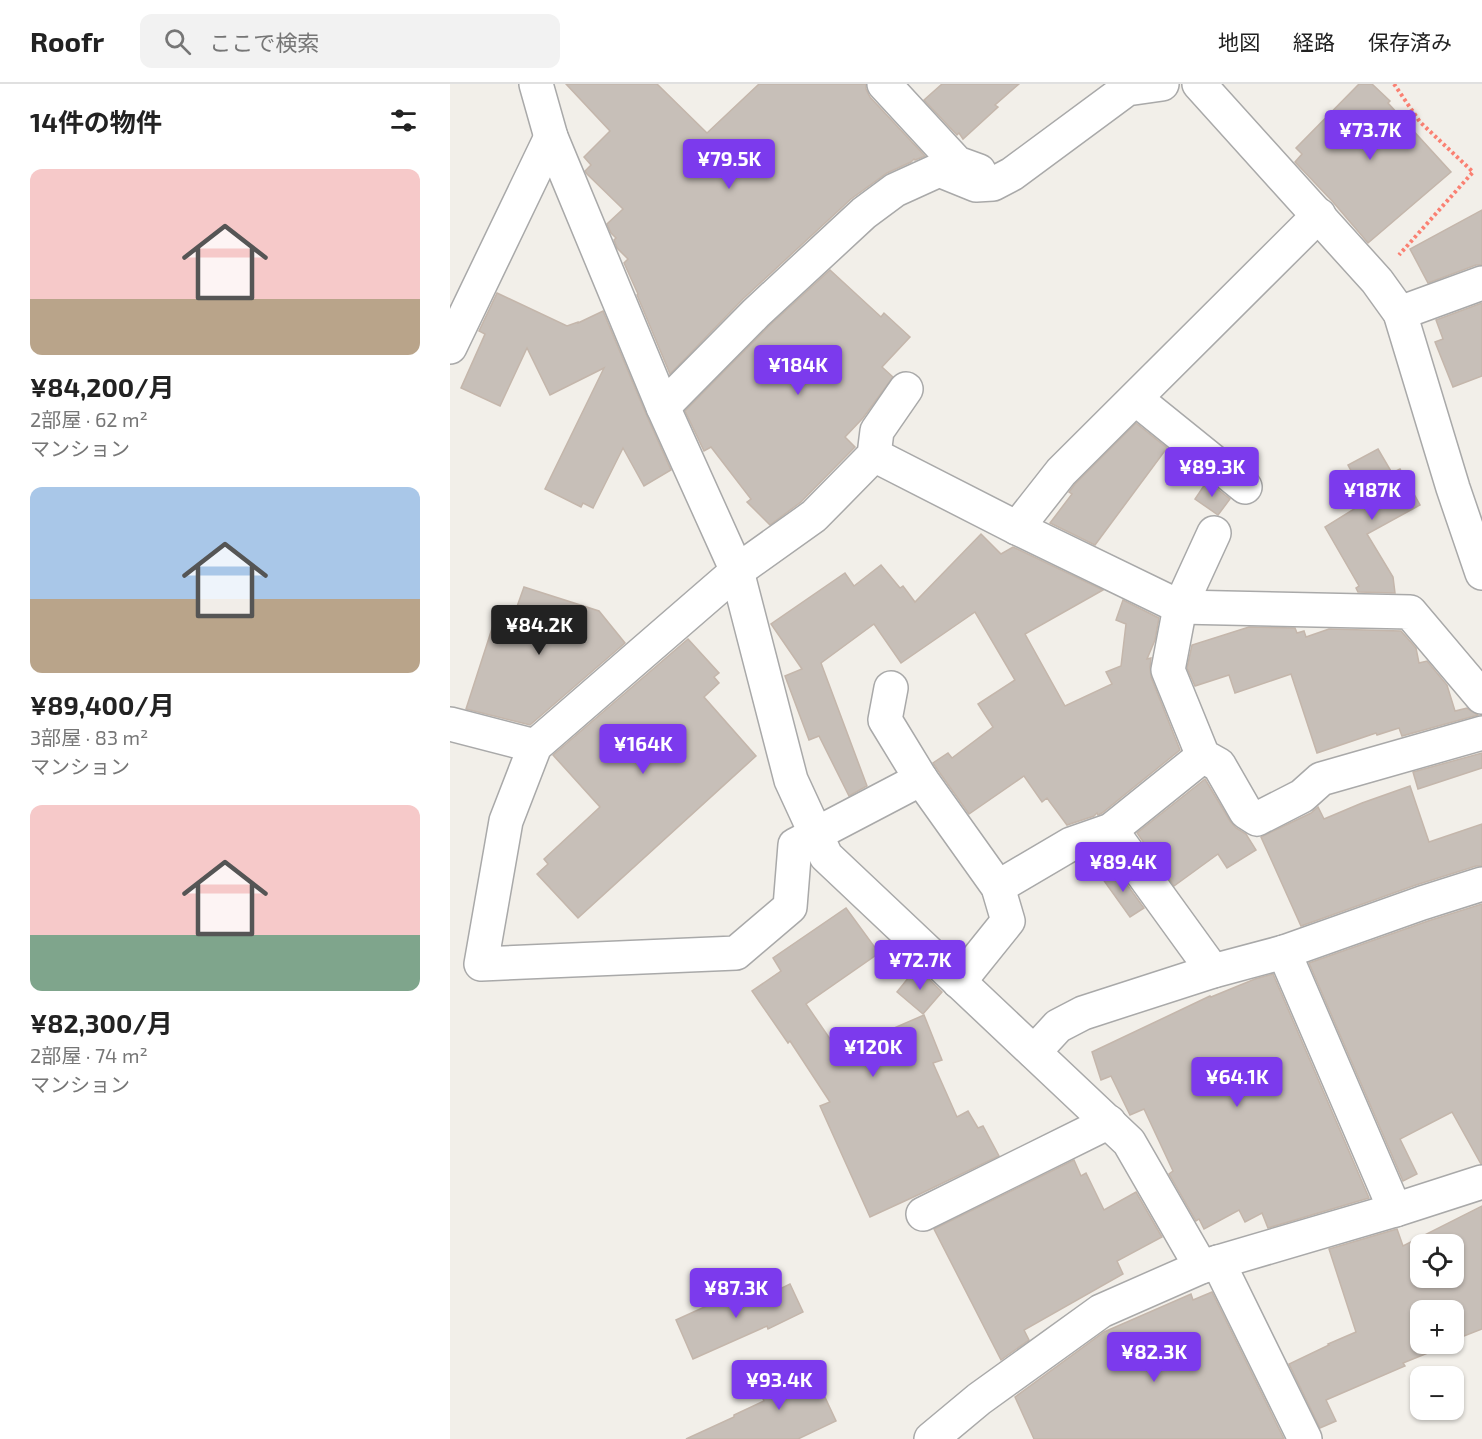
<!DOCTYPE html>
<html lang="ja">
<meta charset="utf-8">
<style>
:root{--surface:#fff;--page:#f2f2f2;--text:#222;--muted:#767676;--line:#e0e0e0;--accent:#7c3aed}
body{margin:0;font-family:"Exo 2","Noto Sans JP",sans-serif;background:var(--page);color:var(--text);height:100vh;display:flex;flex-direction:column;font-size:22px;white-space:nowrap}
*{box-sizing:border-box;margin:0}
p{font-size:20px;color:var(--muted)}
.icon{flex:none;width:33px;height:33px;fill:none;stroke:currentColor;stroke-width:2;stroke-linecap:round;stroke-linejoin:round}
.map{position:relative;flex:1;overflow:hidden}
.sheet{display:flex;flex-direction:column;background:var(--surface);width:450px}
.sheet>*{flex:none}
.fabs{position:absolute;left:960px;top:1150px;display:grid;gap:12px}
.fabs a{display:grid;place-items:center;width:54px;height:54px;border-radius:12px;background:var(--surface);box-shadow:0 2px 4px #0004;font-size:30px}
.price{position:absolute;translate:-50% -51px;padding:0 14px;border-radius:6px;background:var(--accent);color:#fff;font-size:20px;line-height:39px;filter:drop-shadow(0 2px 3px #0008)}
.price::after{content:'';position:absolute;left:50%;top:36px;width:18px;height:14px;margin-left:-9px;background:inherit;clip-path:polygon(0 0,100% 0,50% 100%)}
.price.on{background:#222;color:#fff}
ul{padding:0;list-style:none}
li{display:grid;align-content:center;gap:12px;height:318px;padding:0 30px}
li span{display:grid;place-items:center;height:186px;border-radius:12px;color:#555}
li>.icon{margin-inline-start:auto}
span .icon{width:108px;height:108px;fill:#fffc;stroke-width:1}
li b{font-size:26px}
h2{display:flex;justify-content:space-between;align-items:center;height:72px;padding:0 30px;font-size:26px}
header{display:flex;align-items:center;gap:36px;box-sizing:border-box;height:84px;padding:0 30px;background:var(--surface);border-bottom:2px solid var(--line)}
header strong{font-size:28px}
nav{display:flex;gap:33px;margin-inline-start:auto;font-size:21px}
.search{width:420px;height:54px;background:var(--page);display:flex;align-items:center;gap:15px;box-sizing:border-box;padding:0 21px;border-radius:12px;color:var(--muted);font-size:22px}
main{display:flex;flex:1;min-height:0}
.map>svg:first-child{display:block}
</style>
<header>
<strong>Roofr</strong>
<div class="search"><svg class="icon" aria-label="search" viewBox="0 0 24 24"><circle cx="10" cy="10" r="6"/><path d="M15 15l6 6"/></svg>ここで検索</div>
<nav><a>地図</a><a>経路</a><a>保存済み</a></nav>
</header>
<main>
<section class="sheet">
<h2>14件の物件<svg class="icon" aria-label="filters" viewBox="0 0 24 24"><path d="M4 7h16M4 17h16"/><circle cx="9" cy="7" r="2"/><circle cx="15" cy="17" r="2"/></svg></h2>
<ul>
<li><span style="background:linear-gradient(#f6c9c9 70%,#b9a48a 0)"><svg class="icon" aria-label="home" viewBox="0 0 24 24"><path d="M3 11l9-7 9 7M6 9v11h12V9"/></svg></span><div><b>¥84,200/月</b><p>2部屋 · 62 m²</p><p>マンション</p></div></li>
<li><span style="background:linear-gradient(#a9c7e8 60%,#b9a48a 0)"><svg class="icon" aria-label="home" viewBox="0 0 24 24"><path d="M3 11l9-7 9 7M6 9v11h12V9"/></svg></span><div><b>¥89,400/月</b><p>3部屋 · 83 m²</p><p>マンション</p></div></li>
<li><span style="background:linear-gradient(#f6c9c9 70%,#7fa58c 0)"><svg class="icon" aria-label="home" viewBox="0 0 24 24"><path d="M3 11l9-7 9 7M6 9v11h12V9"/></svg></span><div><b>¥82,300/月</b><p>2部屋 · 74 m²</p><p>マンション</p></div></li>
</ul>
</section>
<div class="map">
<svg width="1032" height="1355" viewBox="0 0 1032 1355">
<rect width="100%" height="100%" fill="#f2efe9"/>
<g fill="#c7bfb8" stroke="#c4b6ab" stroke-width="1.5" fill-rule="evenodd">
<path d="M116 0H207L257 49 309 0H416V5L420 13 475 72 465 76 464 75 461 78 437 89 401 115 293 215 220 290 187 211 188 210 174 179 178 175 167 164 164 156 166 154 161 149 157 140 173 125 137 90 135 87 141 81 134 73 160 47Z"/>
<path d="M492 0H569L545 21 548 23 513 55 509 49 507 51 474 16Z"/>
<path d="M909 0H922L940 17 938 19 1001 88 918 159 883 118 845 78 852 70 846 64Z"/>
<path d="M1032 126V181H1026L978 199 960 165Z"/>
<path d="M380 186 431 233 434 229 460 253 432 283 443 293 413 334 395 353 405 363 351 418 320 441 297 418 301 415 261 363 254 367 235 327 319 242Z"/>
<path d="M47 209 117 242 128 238V239L153 227 196 330 221 386 194 402 173 364 143 424 133 419 131 423 95 405 154 284 100 311 77 264 50 322 11 304 35 250 29 247Z"/>
<path d="M1032 219V292L1003 303 985 258 993 255 986 236Z"/>
<path d="M686 339 717 364 645 461 600 439 622 410 619 408 625 400Z"/>
<path d="M928 365 942 389 950 385 970 421 917 450 943 493 945 509 908 508 906 504 909 502 875 443 917 417 898 381Z"/>
<path d="M757 397 780 415 768 431 745 415Z"/>
<path d="M531 450 551 470 563 463 653 506 575 550 615 622 662 600 656 588 671 582 676 540 666 536 673 516 709 534 705 556 697 575 701 574 700 583 701 593 730 666 652 729 648 731 647 729 644 732 617 741 597 714 592 718 574 692 519 730 487 685 483 679 498 669 502 674 543 643 528 620 565 596 525 528 451 579 424 540 371 579 417 702 399 712 369 652 359 656 335 592 352 585 321 540 395 489 404 502 431 481 450 504 453 502 465 518Z"/>
<path d="M74 503 149 527 175 559 80 641 16 625 48 526 64 531Z"/>
<path d="M799 543 845 544 847 549 854 547 856 553 879 545 951 547 966 564 969 579 977 577 997 601 1005 627 1017 624 1028 631 952 652 949 644 927 651 926 649 867 669 841 590 785 609 779 591 745 602 737 584 742 561Z"/>
<path d="M238 555 269 589 264 593 269 599 254 613 306 672 128 834 87 790 98 780 94 775 150 723 103 671Z"/>
<path d="M1032 669V684L968 705 963 688Z"/>
<path d="M755 695 780 737 786 744 796 750 806 766 777 784 768 770 724 802 687 749Z"/>
<path d="M960 702 979 758 1032 740V782H1026L966 801 851 842 811 753 861 729 868 723 874 735 912 719Z"/>
<path d="M665 784 694 824 680 833 652 794Z"/>
<path d="M1032 820V1080H1031L1002 1028 950 1055 967 1090 953 1097 859 879 978 837Z"/>
<path d="M396 824 429 869 356 920 389 968 474 931 492 976 483 979 507 1033 518 1027 528 1044 533 1042 549 1072 470 1110 420 1133 370 1022 380 1018 340 957 338 959 302 907 331 887 323 874Z"/>
<path d="M467 883 492 908 473 930 447 908Z"/>
<path d="M823 890 919 1114 818 1144 812 1129 795 1138 789 1126 754 1145 749 1135 746 1137 719 1090 723 1087 694 1025 680 1031 661 992 651 996 642 968 760 912 761 913 805 895Z"/>
<path d="M624 1076 631 1092 636 1089 654 1126 686 1108 712 1153 667 1177 673 1190 574 1246 579 1256 551 1276 484 1145Z"/>
<path d="M1032 1122V1245L1004 1256V1227H970V1260H994L979 1266 980 1268 953 1279 955 1282 876 1316 886 1337 870 1344 839 1280 879 1261 878 1260 906 1248 879 1165 947 1145 953 1162ZM970 1161H1004V1194H970Z"/>
<path d="M340 1200 353 1228 318 1245 317 1242 243 1275 226 1236 294 1205 301 1219Z"/>
<path d="M762 1208 834 1355H584L565 1313 654 1248 741 1210 743 1216Z"/>
<path d="M359 1279 386 1337 348 1355H236L284 1333V1331L314 1317 308 1304Z"/>
</g>
<g fill="none" stroke-linecap="round" stroke-linejoin="round">
<defs>
<g id="minor">
<path d="M86 0 101 53 213 323 287 487 341 696 376 772 679 1058 751 1183"/>
<path d="M434 0 507 79 529 87"/>
<path d="M749 0 927 197 950 229 1003 404 1032 489"/>
<path d="M950 229 1032 199"/>
<path d="M0 263 101 53"/>
<path d="M456 305 427 347 424 371 364 432 287 487 85 662 56 737 31 880 286 869 340 823 345 761 471 695"/>
<path d="M686 315 795 403"/>
<path d="M213 323 306 229 414 129 445 106 489 86 526 101 543 100 562 90 677 5 712 0"/>
<path d="M424 371 567 444 730 523 960 528 1032 613"/>
<path d="M567 444 611 388 869 131"/>
<path d="M764 449 730 523 718 586 753 672 769 681 796 728 807 735 852 712 871 695 1032 649"/>
<path d="M441 604 435 636 471 695 548 803 558 837 509 898"/>
<path d="M0 640 85 662"/>
<path d="M661 746 763 887"/>
<path d="M548 803 621 760 661 746 753 672"/>
<path d="M834 868 945 1126"/>
<path d="M584 968 608 942 633 929 763 887 834 868 972 819 1032 800"/>
<path d="M473 1130 659 1038"/>
<path d="M768 1178 855 1355"/>
<path d="M481 1355 529 1315 651 1227 751 1183 945 1126 1032 1098"/>
</g>
</defs>
<use href="#minor" stroke="#a9a9a9" stroke-width="36"/>
<path stroke="#fa8072" stroke-width="4" stroke-dasharray="3 3" stroke-linecap="butt" d="M944 0 970 38 1023 88 949 171"/>
<use href="#minor" stroke="#fff" stroke-width="33"/>
</g>
</svg>
<div class="fabs">
<a><svg class="icon" aria-label="locate" viewBox="0 0 24 24"><circle cx="12" cy="12" r="6"/><path d="M12 2v4M12 18v4M2 12h4M18 12h4"/></svg></a>
<a>+</a>
<a>−</a>
</div>
<b class="price" style="left:920px;top:77px">¥73.7K</b>
<b class="price" style="left:279px;top:106px">¥79.5K</b>
<b class="price" style="left:348px;top:312px">¥184K</b>
<b class="price" style="left:762px;top:414px">¥89.3K</b>
<b class="price" style="left:922px;top:437px">¥187K</b>
<b class="price on" style="left:89px;top:572px">¥84.2K</b>
<b class="price" style="left:193px;top:691px">¥164K</b>
<b class="price" style="left:673px;top:809px">¥89.4K</b>
<b class="price" style="left:470px;top:907px">¥72.7K</b>
<b class="price" style="left:423px;top:994px">¥120K</b>
<b class="price" style="left:787px;top:1024px">¥64.1K</b>
<b class="price" style="left:286px;top:1235px">¥87.3K</b>
<b class="price" style="left:704px;top:1299px">¥82.3K</b>
<b class="price" style="left:329px;top:1327px">¥93.4K</b>
</div>
</main>
